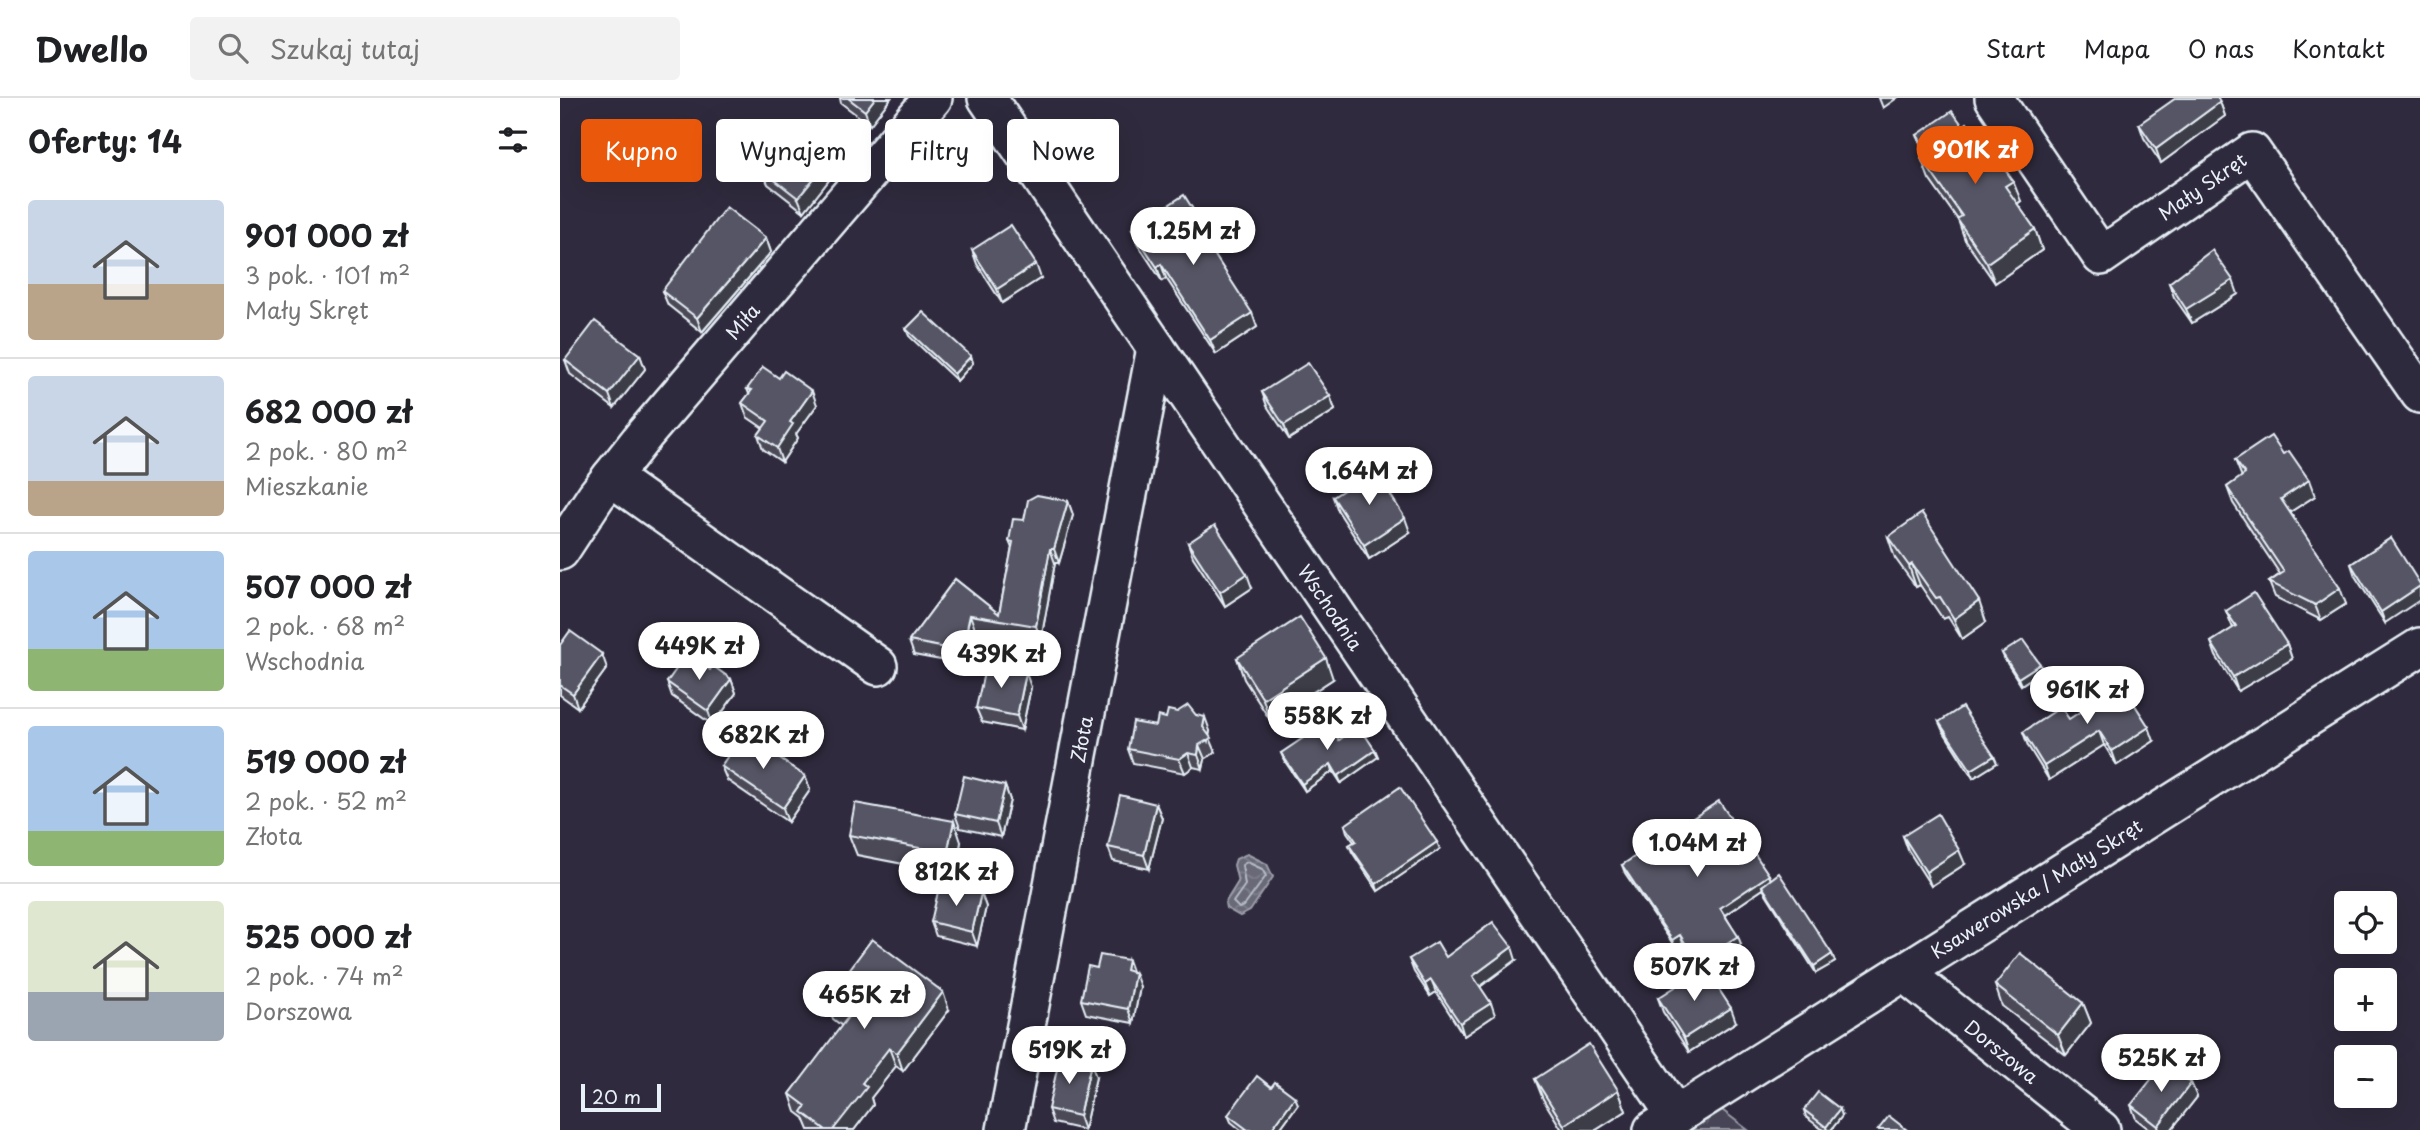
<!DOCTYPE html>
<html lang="pl">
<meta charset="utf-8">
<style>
:root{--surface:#fff;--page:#f2f2f2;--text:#202124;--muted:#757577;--line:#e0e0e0;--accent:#ea580c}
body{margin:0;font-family:"Playpen Sans",sans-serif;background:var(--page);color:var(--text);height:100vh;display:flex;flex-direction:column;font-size:26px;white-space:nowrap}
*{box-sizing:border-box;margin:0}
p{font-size:23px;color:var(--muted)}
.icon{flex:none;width:38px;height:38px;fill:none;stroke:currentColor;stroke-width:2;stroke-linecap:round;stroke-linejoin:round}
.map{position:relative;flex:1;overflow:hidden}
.drawer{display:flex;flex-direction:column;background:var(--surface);width:560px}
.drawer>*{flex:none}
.top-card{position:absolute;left:21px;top:21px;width:665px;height:63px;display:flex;gap:14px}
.tools{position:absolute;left:1774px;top:793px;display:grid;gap:14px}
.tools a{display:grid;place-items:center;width:63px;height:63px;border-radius:7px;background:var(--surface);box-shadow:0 7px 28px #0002;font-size:35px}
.scale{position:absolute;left:21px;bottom:18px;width:80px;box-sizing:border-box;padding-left:7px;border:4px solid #e8f1f8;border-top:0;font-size:19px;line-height:24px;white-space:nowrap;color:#e8f1f8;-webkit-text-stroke:5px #2f2a3d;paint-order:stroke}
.price{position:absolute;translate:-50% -60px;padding:0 16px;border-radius:24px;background:#fff;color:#222;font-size:23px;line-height:46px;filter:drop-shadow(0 2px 4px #0008)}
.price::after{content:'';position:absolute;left:50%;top:42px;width:21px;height:16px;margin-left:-10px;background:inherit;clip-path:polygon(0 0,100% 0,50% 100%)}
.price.active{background:var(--accent);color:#fff}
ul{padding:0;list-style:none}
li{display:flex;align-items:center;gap:21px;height:175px;padding:0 28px}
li+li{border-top:2px solid var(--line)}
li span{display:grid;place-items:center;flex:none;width:196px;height:140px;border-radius:7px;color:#555}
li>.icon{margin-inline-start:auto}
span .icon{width:84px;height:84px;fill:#fffc;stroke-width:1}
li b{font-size:30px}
h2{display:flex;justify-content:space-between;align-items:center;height:84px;padding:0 28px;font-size:30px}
.chip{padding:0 24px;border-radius:7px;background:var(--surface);box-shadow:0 7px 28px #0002;font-size:24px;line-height:63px}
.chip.active{background:var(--accent);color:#fff}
header{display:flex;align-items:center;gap:42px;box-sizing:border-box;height:98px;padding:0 35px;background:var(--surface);border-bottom:2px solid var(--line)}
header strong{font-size:33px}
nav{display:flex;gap:38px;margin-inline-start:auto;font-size:24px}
.search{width:490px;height:63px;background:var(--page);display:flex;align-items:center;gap:18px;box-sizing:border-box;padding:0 24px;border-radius:7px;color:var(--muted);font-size:26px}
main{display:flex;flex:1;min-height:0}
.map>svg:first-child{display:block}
</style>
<header>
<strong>Dwello</strong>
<div class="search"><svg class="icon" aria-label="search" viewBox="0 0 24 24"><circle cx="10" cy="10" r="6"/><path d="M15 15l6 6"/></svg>Szukaj tutaj</div>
<nav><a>Start</a><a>Mapa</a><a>O nas</a><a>Kontakt</a></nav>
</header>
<main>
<section class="drawer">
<h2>Oferty: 14<svg class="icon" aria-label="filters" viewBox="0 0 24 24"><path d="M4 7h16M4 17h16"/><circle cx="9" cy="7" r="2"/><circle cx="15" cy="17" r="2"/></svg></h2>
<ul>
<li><span style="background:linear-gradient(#c9d6e8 60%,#b9a48a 0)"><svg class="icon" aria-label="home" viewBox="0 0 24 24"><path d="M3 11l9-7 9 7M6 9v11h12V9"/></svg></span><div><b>901 000 zł</b><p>3 pok. · 101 m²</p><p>Mały Skręt</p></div></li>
<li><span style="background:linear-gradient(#c9d6e8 75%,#b9a48a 0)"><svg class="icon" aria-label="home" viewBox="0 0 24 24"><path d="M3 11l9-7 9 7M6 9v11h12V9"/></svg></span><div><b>682 000 zł</b><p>2 pok. · 80 m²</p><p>Mieszkanie</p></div></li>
<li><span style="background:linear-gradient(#a9c7e8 70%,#8fb573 0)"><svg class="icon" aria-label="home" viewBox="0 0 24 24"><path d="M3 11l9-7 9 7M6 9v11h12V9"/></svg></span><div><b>507 000 zł</b><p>2 pok. · 68 m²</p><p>Wschodnia</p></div></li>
<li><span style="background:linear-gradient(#a9c7e8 75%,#8fb573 0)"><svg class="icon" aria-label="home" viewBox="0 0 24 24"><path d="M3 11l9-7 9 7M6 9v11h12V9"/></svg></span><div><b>519 000 zł</b><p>2 pok. · 52 m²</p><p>Złota</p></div></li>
<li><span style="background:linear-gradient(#dfe7d0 65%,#9aa5b1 0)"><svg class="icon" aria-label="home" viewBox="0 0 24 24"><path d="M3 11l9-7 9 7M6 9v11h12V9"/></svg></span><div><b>525 000 zł</b><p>2 pok. · 74 m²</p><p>Dorszowa</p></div></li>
</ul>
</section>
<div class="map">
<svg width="1860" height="1032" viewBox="0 0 1860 1032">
<defs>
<pattern id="grass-tufts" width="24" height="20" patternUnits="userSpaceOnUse" patternTransform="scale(1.75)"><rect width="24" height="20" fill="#464455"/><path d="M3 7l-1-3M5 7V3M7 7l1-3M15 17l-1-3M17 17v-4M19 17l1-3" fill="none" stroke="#615f6e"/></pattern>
<pattern id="water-waves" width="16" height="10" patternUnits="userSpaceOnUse" patternTransform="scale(1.75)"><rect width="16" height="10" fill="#696978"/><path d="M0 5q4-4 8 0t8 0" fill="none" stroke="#7e7f8c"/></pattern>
</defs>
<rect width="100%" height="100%" fill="#2f2a3d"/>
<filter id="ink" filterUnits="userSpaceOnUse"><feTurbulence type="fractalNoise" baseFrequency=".0143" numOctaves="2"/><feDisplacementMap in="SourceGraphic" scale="14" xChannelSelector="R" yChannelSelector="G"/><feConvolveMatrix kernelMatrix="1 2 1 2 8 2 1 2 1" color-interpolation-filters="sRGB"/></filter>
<g filter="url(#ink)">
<path fill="url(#grass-tufts)" stroke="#979aa6" stroke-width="2" d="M1162 1012 1188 1032H1128Z"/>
<path fill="url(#water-waves)" stroke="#9c9fab" stroke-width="2" d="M687 756 707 766 713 779 690 813 680 818 666 810 665 805 678 784 674 767 676 761Z"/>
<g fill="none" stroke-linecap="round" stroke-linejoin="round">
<path stroke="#b5bbc5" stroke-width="2" d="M687 764 702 771 706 778 685 807 679 810 673 804 685 787 682 767Z"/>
<defs>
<g id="minor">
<path d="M427 0 1116 1018"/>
<path d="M1434 0 1541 158 1692 54 1860 296"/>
<path d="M51 379 318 568"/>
<path d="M0 453 36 398 85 336 373 0"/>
<path d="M1343 874 1541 1032"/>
<path d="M446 1032 596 250"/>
<path d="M1093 1032 1860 549"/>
</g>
</defs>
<use href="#minor" stroke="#e8f1f8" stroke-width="42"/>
<use href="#minor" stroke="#2f2a3d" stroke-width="37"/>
</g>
<g fill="#4b4957" stroke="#e8f1f8" stroke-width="2">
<path d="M280 0H331L310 27 281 5Z"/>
<path d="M1660 4 1665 18 1601 65 1584 40 1579 26Z"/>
<path d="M1403 28 1461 103 1457 106 1475 131 1482 152 1435 185 1405 142 1398 122 1369 81 1361 60 1365 58 1357 37Z"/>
<path d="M202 72 273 77 244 114 208 86Z"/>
<path d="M572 131 653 149 651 151 697 229 656 256 606 180 602 183 577 145Z"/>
<path d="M206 140 211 154 142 234 108 207 102 193Z"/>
<path d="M412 152 481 180 442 205 417 166Z"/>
<path d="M1609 185 1678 196 1632 225 1614 199Z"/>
<path d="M346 231 411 258 413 265 397 283 349 238Z"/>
<path d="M80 257 85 271 54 310 10 276 5 262Z"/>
<path d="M187 291 257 307 236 336 238 340 222 364 203 351 198 337 203 330 187 319 182 305 189 296Z"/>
<path d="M702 294 770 298 775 312 729 341 707 308Z"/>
<path d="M1723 356 1755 398 1730 414 1786 506 1761 522 1715 499 1709 484 1720 476 1673 405 1667 389 1682 379 1675 362Z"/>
<path d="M773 399 850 434 809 461 778 413Z"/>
<path d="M508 403 513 417 499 465H495L481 542 415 531 408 567 354 557 349 543 395 481 439 516 452 450 449 443 464 422Z"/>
<path d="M1328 439 1426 524 1402 541 1388 519 1383 521 1360 487 1356 489 1335 460Z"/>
<path d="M1831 440 1825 525 1795 478 1791 466Z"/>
<path d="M628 445 692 490 665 508 633 459Z"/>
<path d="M1666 513 1727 546 1732 561 1678 593 1656 558 1651 544 1673 530Z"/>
<path d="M0 547 47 570 18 610 0 597Z"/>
<path d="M1442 555 1482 573 1461 587 1445 562Z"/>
<path d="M677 560 773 581 710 622 684 581Z"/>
<path d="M150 572 171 581 176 595 153 627 112 598 107 584Z"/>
<path d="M471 589 462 632 422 624 416 610Z"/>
<path d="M636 617 650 633 649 638 656 654 645 661 643 671 633 669 625 675 573 665 568 651 596 628Z"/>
<path d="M1509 621 1594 643 1557 667 1544 647 1489 682 1468 648 1463 634Z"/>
<path d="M1379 624 1437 665 1413 680 1382 631Z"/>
<path d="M779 642 815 652 818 659 781 685 773 673 745 693 724 662 721 655Z"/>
<path d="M161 668 245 678 250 692 228 724 167 682Z"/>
<path d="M445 688 450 702 441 739 400 730 395 716Z"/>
<path d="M596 706 602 720 589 771 553 763 548 749Z"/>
<path d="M785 727 880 751 818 793 792 754 789 747 794 744 787 734Z"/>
<path d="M289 737 401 744 395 776 297 757Z"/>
<path d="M1343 738 1405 766 1371 788 1348 752Z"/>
<path d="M1062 767 1209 777 1211 781 1272 856 1275 864 1256 875 1203 791 1165 817 1181 846 1140 872 1123 845 1115 849 1065 775Z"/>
<path d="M421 795 426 809 417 848 376 838 371 824Z"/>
<path d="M886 859 956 862 920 889 935 917 904 938 876 894 870 898 854 874 849 861Z"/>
<path d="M537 870 573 874 580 889 573 925 526 916 521 902Z"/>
<path d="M1435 887 1523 905 1531 925 1506 957 1442 908Z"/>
<path d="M1098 900 1176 924 1129 954 1103 914Z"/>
<path d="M266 903 389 912 343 973 336 968 311 1000 313 1007 294 1032H249L244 1020 236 1014 230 996 282 928 273 921Z"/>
<path d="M536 979 524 1032 493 1025 488 1011Z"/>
<path d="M975 981 1058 992 1066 1013 1036 1032H1002L983 1001Z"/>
<path d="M1631 985 1637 999 1611 1032H1590L1576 1021 1571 1007Z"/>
<path d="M711 989 738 1006 719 1032H681L671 1024 668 1017Z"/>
<path d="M1244 1012 1282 1018 1271 1032H1263L1246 1019Z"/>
</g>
<g fill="#3d3c47" stroke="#e8f1f8" stroke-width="2">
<path d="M315 0H331L310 27 305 13Z"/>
<path d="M1319 0H1337L1323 10Z"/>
<path d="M1660 4 1665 18 1601 65 1596 51Z"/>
<path d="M268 63 273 77 244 114 238 100Z"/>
<path d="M1453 83 1461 103 1452 109 1445 88Z"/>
<path d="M1475 131 1482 152 1435 185 1427 165Z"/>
<path d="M648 135 653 149 648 153 643 139Z"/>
<path d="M206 140 211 154 142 234 137 220Z"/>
<path d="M476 166 481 180 442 205 437 191Z"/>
<path d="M601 166 606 180 602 183 597 169Z"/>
<path d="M1673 182 1678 196 1632 225 1626 211Z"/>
<path d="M692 215 697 229 656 256 650 242Z"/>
<path d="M80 257 85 271 54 310 49 296Z"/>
<path d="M411 258 413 265 397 283 394 276Z"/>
<path d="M252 293 257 307 236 336 238 340 222 364 217 350 230 324Z"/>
<path d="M770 298 775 312 729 341 724 327Z"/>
<path d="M1749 382 1755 398 1727 416 1721 401Z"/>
<path d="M508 403 513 417 499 465 494 451Z"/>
<path d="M845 420 850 434 809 461 804 447Z"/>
<path d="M490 451 495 465 481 542 476 528Z"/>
<path d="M1352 466 1360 487 1356 489 1349 468Z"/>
<path d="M687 476 692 490 665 508 660 494Z"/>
<path d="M1860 488V502L1825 525 1821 514Z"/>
<path d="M1780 490 1786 506 1761 522 1755 507Z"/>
<path d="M1419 503 1426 524 1402 541 1394 521Z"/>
<path d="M410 517 415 531 408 567 402 553Z"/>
<path d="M1727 546 1732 561 1678 593 1673 579Z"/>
<path d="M42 556 47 570 18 610 13 596Z"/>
<path d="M766 560 773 581 710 622 703 601Z"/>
<path d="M1480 566 1482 573 1461 587 1458 580Z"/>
<path d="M466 575 471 589 462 632 457 618Z"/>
<path d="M171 581 176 595 153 627 148 613Z"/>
<path d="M645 619 650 633 648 643 643 629Z"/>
<path d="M1589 629 1594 643 1557 667 1552 653Z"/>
<path d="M1539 633 1544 647 1489 682 1484 668Z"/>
<path d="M639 647 645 661 643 671 638 657Z"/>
<path d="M815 652 818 659 781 685 778 678Z"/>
<path d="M628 655 633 669 625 675 619 661Z"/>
<path d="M1434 658 1437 665 1413 680 1411 672Z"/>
<path d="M771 666 773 673 745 693 742 686Z"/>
<path d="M245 678 250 692 228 724 223 710Z"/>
<path d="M445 688 450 702 441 739 436 725Z"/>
<path d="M596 706 602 720 589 771 584 757Z"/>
<path d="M394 723 401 744 395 776 387 755Z"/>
<path d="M877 744 880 751 818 793 816 786Z"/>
<path d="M1399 752 1405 766 1371 788 1366 774Z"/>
<path d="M1209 777 1212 785 1202 788 1203 791 1163 818 1160 810Z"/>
<path d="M421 795 426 809 417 848 412 834Z"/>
<path d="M1120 837 1123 845 1115 849 1112 842Z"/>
<path d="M1178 838 1181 846 1140 872 1137 864Z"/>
<path d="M952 849 956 862 918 890 913 878Z"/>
<path d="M1272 856 1275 864 1256 875 1254 868Z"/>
<path d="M568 862 573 876 566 872Z"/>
<path d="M575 875 580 889 573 925 568 911Z"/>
<path d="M871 882 876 894 870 898 865 886Z"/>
<path d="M383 894 389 912 343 973 337 955Z"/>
<path d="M931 905 935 917 904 938 900 925Z"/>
<path d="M1523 905 1531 925 1506 957 1498 937Z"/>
<path d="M1171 910 1176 924 1129 954 1124 940Z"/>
<path d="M329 950 336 968 311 1000 313 1007 294 1032H273L302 985Z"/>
<path d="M531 965 536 979 524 1032 519 1018Z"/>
<path d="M1631 985 1637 999 1611 1032H1599L1598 1028Z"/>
<path d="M1058 992 1066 1013 1036 1032H1006L1004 1027Z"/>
<path d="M735 999 738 1006 719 1032H711Z"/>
<path d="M1280 1011 1282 1018 1271 1032H1267L1266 1029Z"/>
</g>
<g fill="#575565" stroke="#e8f1f8" stroke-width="2">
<path d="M288 0H315L305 13Z"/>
<path d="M1616 0H1658L1660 4 1596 51 1579 26Z"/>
<path d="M1392 13 1403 28 1407 25 1426 53 1430 50 1453 83 1445 88 1475 131 1427 165 1397 121 1402 118 1361 60 1369 55 1357 37Z"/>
<path d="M232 34 268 63 238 100 202 72Z"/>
<path d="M624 97 648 135 643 139 692 215 650 242 601 166 597 169 572 131Z"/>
<path d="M166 109 206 140 137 220 102 193Z"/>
<path d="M451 127 476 166 437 191 412 152Z"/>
<path d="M1652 152 1673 182 1626 211 1609 185Z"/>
<path d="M363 214 411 258 394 276 346 231Z"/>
<path d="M35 223 80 257 49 296 5 262Z"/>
<path d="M748 265 770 298 724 327 702 294Z"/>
<path d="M203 269 219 280 224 273 252 293 230 324 233 326 217 350 198 337 208 323 182 305 192 292 187 291Z"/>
<path d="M1711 338 1723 356 1729 353 1749 382 1721 401 1780 490 1755 507 1709 484 1724 474 1667 389 1685 376 1675 362Z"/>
<path d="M815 372 845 420 804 447 773 399Z"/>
<path d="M477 397 508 403 494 451H490L476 528 410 517 402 553 349 543 395 481 439 516 453 444 449 443 453 421 464 422 468 402Z"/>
<path d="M1362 415 1419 503 1394 521 1380 499 1376 500 1352 466 1349 468 1328 439Z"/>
<path d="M655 427 687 476 660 494 628 445Z"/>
<path d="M1831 440 1860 486V488L1821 514 1791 466Z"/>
<path d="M1694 495 1727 546 1673 579 1651 544 1676 528 1666 513Z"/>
<path d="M740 519 766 560 703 601 677 560Z"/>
<path d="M10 533 42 556 13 596 0 587V547Z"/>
<path d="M1463 542 1480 566 1458 580 1442 555Z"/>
<path d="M127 556 150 572 153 568 171 581 148 613 107 584Z"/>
<path d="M426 566 466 575 457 618 416 610Z"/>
<path d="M1562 587 1589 629 1552 653 1539 633 1484 668 1463 634 1501 609 1509 621Z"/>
<path d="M628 607 636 617 645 619 643 629 651 640 639 647 638 657 628 655 619 661 568 651 573 624 596 628 598 618 606 620 608 612 617 614Z"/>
<path d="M1402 609 1434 658 1411 672 1379 624Z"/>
<path d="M767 624 779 642 799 628 815 652 778 678 771 666 742 686 721 655Z"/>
<path d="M183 636 245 678 223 710 161 668Z"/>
<path d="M404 678 445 688 436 725 395 716Z"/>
<path d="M840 689 877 744 816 786 789 747 796 743 785 727Z"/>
<path d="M560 697 596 706 584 757 548 749Z"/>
<path d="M1159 703 1209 777 1160 810 1178 838 1137 864 1120 837 1112 842 1062 767Z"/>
<path d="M295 705 394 723 387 755 289 737Z"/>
<path d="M1378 716 1399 752 1366 774 1343 738Z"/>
<path d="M1219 775 1272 856 1254 868 1202 788Z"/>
<path d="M380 785 421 795 412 834 371 824Z"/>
<path d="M933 824 952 849 913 878 931 905 900 925 871 882 865 886 849 861 877 844 886 859Z"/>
<path d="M312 841 383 894 337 955 329 950 302 985 307 989 273 1032H266L242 1014 246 1008 230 996 288 919 266 903Z"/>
<path d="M1460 855 1523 905 1498 937 1435 887Z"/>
<path d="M540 857 568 862 566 872 575 875 568 911 521 902 528 868 537 870Z"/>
<path d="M1145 870 1171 910 1124 940 1098 900Z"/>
<path d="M1029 946 1058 992 1004 1027 975 981Z"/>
<path d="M500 958 531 965 519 1018 488 1011Z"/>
<path d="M1605 964 1631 985 1598 1028 1571 1007Z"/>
<path d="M697 978 711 989 715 984 735 999 711 1032H688L668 1017Z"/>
<path d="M1258 994 1280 1011 1266 1029 1244 1012Z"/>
<path d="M1329 1018 1347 1032H1318Z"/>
</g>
</g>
<g text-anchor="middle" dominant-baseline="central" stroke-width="7" stroke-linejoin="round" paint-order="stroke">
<g font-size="19" fill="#e8f1f8" stroke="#2f2a3d">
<text transform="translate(1642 88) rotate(-35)">Mały Skręt</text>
<text transform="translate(182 223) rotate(-49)">Miła</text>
<text transform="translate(771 509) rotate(56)">Wschodnia</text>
<text transform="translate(521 641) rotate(-79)">Złota</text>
<text transform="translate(1476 790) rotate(-32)">Ksawerowska / Mały Skręt</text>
<text transform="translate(1442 953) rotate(39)">Dorszowa</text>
</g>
</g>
</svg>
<div class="tools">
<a><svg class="icon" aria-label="locate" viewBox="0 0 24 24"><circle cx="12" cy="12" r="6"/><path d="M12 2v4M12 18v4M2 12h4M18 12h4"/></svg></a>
<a>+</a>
<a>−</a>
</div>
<div class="scale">20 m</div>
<b class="price active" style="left:1415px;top:88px">901K zł</b>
<b class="price" style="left:633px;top:169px">1.25M zł</b>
<b class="price" style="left:809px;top:409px">1.64M zł</b>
<b class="price" style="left:139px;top:584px">449K zł</b>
<b class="price" style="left:441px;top:592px">439K zł</b>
<b class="price" style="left:1527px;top:628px">961K zł</b>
<b class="price" style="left:767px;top:654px">558K zł</b>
<b class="price" style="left:203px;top:673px">682K zł</b>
<b class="price" style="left:1137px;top:781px">1.04M zł</b>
<b class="price" style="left:396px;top:810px">812K zł</b>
<b class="price" style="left:1134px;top:905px">507K zł</b>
<b class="price" style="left:304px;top:933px">465K zł</b>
<b class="price" style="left:509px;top:988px">519K zł</b>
<b class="price" style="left:1601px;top:996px">525K zł</b>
<div class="top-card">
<a class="chip active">Kupno</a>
<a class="chip">Wynajem</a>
<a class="chip">Filtry</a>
<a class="chip">Nowe</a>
</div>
</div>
</main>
